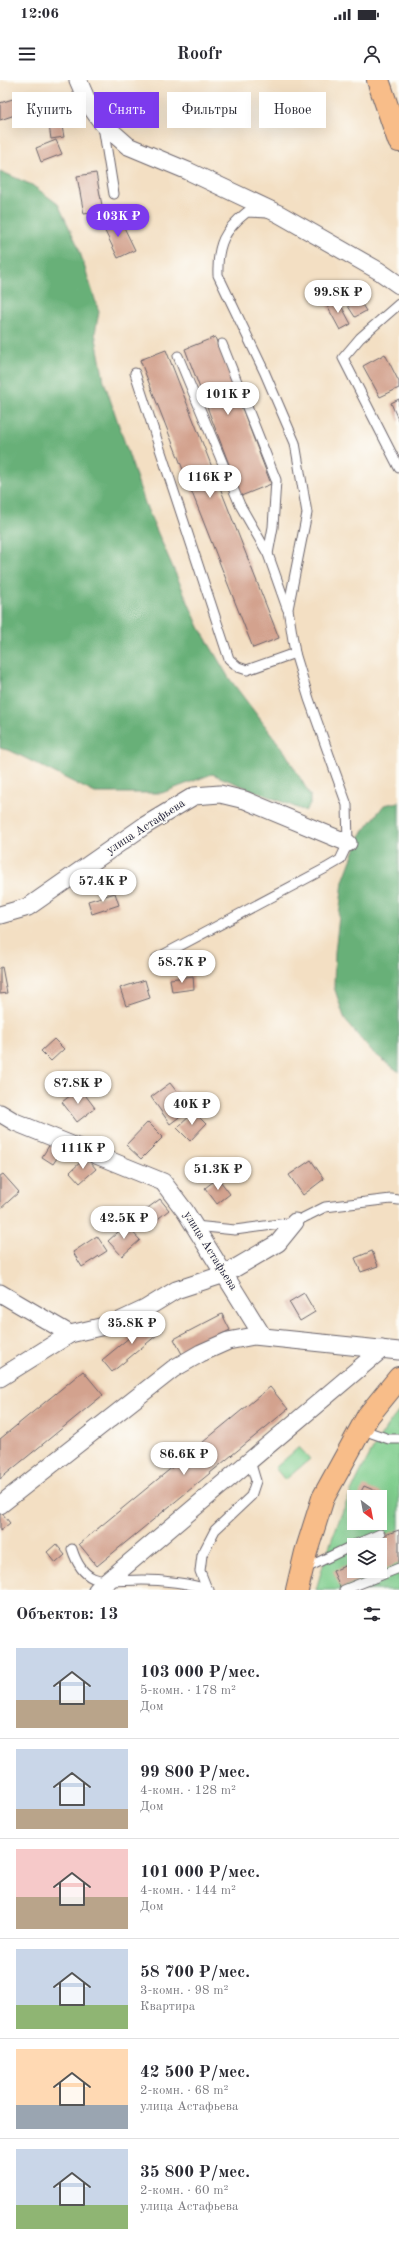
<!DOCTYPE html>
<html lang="ru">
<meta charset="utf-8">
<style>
:root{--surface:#fff;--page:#f7f7f7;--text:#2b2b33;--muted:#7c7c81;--line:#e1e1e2;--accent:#7c3aed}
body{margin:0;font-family:"Old Standard TT",serif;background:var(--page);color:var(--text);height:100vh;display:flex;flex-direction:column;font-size:15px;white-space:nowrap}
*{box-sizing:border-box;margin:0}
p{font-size:13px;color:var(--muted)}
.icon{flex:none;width:22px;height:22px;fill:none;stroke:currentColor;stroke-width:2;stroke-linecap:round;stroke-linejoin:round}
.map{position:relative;height:1510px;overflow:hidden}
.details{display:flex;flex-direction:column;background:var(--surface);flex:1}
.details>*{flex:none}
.banner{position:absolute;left:12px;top:12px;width:375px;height:36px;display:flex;gap:8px}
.needle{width:26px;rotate:148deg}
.fabs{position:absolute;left:347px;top:1410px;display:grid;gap:8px}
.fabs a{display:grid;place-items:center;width:40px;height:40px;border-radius:0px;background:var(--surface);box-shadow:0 4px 16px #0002;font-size:20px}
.price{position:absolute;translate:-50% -34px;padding:0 9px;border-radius:14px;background:#fff;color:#222;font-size:13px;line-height:26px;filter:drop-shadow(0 1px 2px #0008)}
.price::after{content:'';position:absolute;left:50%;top:24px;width:12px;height:9px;margin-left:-6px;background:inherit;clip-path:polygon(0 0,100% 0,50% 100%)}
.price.current{background:var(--accent);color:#fff}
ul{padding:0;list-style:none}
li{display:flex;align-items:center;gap:12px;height:100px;padding:0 16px}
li+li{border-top:1px solid var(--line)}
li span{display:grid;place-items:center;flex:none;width:112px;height:80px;border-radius:0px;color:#555}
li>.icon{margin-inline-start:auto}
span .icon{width:48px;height:48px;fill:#fffc;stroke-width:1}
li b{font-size:17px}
h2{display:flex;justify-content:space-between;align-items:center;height:48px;padding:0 16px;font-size:17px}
.tag{padding:0 14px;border-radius:0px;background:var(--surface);box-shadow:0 4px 16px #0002;font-size:14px;line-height:36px}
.tag.current{background:var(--accent);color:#fff}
.status{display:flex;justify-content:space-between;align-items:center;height:28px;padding:0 20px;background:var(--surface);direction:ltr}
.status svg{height:11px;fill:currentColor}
header{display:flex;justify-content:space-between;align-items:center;height:52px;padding:0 16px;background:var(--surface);font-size:18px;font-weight:800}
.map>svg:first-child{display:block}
</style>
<div class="status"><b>12:06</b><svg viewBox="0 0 49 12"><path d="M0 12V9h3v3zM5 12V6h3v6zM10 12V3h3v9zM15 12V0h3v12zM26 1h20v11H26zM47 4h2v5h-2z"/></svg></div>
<header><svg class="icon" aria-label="menu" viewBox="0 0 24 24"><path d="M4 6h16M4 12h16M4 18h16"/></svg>Roofr<svg class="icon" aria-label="person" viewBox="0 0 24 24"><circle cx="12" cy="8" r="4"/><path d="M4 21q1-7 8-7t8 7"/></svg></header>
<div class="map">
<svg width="399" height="1510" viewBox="0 0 399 1510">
<rect width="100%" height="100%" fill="#fdfcf7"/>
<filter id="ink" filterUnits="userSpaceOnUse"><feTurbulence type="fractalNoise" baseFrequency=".025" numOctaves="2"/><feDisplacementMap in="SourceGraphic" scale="8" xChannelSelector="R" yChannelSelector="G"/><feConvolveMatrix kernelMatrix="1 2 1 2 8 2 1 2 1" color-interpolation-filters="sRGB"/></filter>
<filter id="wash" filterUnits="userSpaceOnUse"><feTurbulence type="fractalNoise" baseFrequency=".012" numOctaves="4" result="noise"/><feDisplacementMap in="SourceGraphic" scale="16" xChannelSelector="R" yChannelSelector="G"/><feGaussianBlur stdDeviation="0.9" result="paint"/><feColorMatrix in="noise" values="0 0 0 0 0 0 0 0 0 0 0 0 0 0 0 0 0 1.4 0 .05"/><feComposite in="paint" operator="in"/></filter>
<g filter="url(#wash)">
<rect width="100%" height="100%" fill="#f3dfc3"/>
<g fill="#7fcd8d" stroke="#507864" fill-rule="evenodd">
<path d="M399 1331V1510H316C330 1456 363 1373 399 1331ZM354 1417H380V1443H354ZM354 1465H380V1491H354Z"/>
<path d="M299 1367 310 1379 285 1400 275 1388Z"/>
</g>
<g fill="#67b078" stroke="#44695a">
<path d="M0 91 32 105 58 124 78 166 99 232 95 253 104 301 146 426 199 547 229 598 285 672 310 715V725L305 731 212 694 162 713H95L11 671 0 668Z"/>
<path d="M399 722V992L371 971 345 940 334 907 335 872 343 801 360 756 384 725Z"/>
</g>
<g id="blocks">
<g fill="#d3a28e">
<path d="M16 18 21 33 0 40V23Z"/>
<path d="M60 36 64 57 51 59 48 38Z"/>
<path d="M56 60 62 74 41 82 36 68Z"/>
<path d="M96 93 103 131 84 134 77 96Z"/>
<path d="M119 137 135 170 118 178 102 145Z"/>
<path d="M355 213 366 231 355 237 344 220Z"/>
<path d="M337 218 351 244 340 250 326 224Z"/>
<path d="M215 257 271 404 241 416 185 269Z"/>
<path d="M166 270 279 558 253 568 140 280Z"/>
<path d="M385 274 399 302V308L380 317 363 286Z"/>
<path d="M399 319V342L391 323Z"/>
<path d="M115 813 119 825 92 834 88 821Z"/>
<path d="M2 887 7 913 0 914V888Z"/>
<path d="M193 896 194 909 172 912 170 899Z"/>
<path d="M145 900 150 918 126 926 120 908Z"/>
<path d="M54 959 64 969 51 981 41 971Z"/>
<path d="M170 1003 190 1029 170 1044 151 1017Z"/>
<path d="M80 1008 95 1028 77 1042 62 1022Z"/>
<path d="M194 1032 206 1044 190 1061 177 1048Z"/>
<path d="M148 1042 163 1057 141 1079 126 1065Z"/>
<path d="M50 1064 61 1072 53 1084 42 1077Z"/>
<path d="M86 1077 96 1089 80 1103 70 1092Z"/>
<path d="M311 1080 324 1099 303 1115 289 1095Z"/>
<path d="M3 1094 19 1112 0 1129V1096Z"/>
<path d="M218 1098 230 1114 217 1124 205 1108Z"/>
<path d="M160 1119 169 1130 154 1142 145 1130Z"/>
<path d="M126 1145 140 1160 122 1176 108 1161Z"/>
<path d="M97 1156 107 1171 82 1187 73 1172Z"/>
<path d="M372 1171 378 1186 361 1192 355 1178Z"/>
<path d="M304 1213 315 1232 300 1241 289 1222Z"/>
<path d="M222 1234 230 1250 182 1274 174 1259Z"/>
<path d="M153 1238 163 1250 112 1292 102 1280Z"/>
<path d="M83 1291 103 1315 0 1399V1359Z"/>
<path d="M270 1307 288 1329 97 1486 79 1464Z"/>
<path d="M364 1406 385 1415 380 1425V1417H358Z"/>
<path d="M2 1433 10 1443 0 1451V1434Z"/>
<path d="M399 1450V1483L341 1509 333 1491 354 1482V1491H380V1471L388 1467 384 1455Z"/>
<path d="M56 1464 65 1475 56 1483 47 1472Z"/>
</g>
</g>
</g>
<g filter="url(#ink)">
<use href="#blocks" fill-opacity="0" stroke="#6b646b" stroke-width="1"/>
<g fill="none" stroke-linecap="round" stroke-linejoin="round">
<defs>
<g id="lane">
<path d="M103 46 114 114"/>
<path d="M399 224 360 258 343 278 399 388"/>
<path d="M222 264 276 400 273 447 268 474"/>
<path d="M178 276 240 425 268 474 287 528"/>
<path d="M135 293 229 579 238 587 247 590 295 573"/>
<path d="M157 878 328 787 340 780 348 763 347 725 309 619 295 573 288 529 307 433 295 363 264 291 218 195C217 165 224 150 247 132L267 133"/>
<path d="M195 1146 235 1150 295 1142 325 1127 391 1119 399 1120"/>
<path d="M360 1349 389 1359H399"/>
<path d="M354 1465 380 1454"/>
<path d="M72 1469C85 1510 107 1500 142 1500 160 1500 192 1503 209 1510"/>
<path d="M304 1489 354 1465"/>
<path d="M207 1509 200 1491 202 1475 215 1450 251 1416 256 1401 250 1381"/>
<path d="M344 1510 399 1488"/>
</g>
<g id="street">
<path d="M78 0 88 23 103 44 128 66 188 91 279 134 379 191 399 205"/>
<path d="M0 835 28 827 144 746 194 716 220 714 245 720 348 763"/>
<path d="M0 1033 15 1042 163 1102 185 1131 262 1255"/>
<path d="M0 1213 70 1254"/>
<path d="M0 1298 70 1254 113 1244 145 1229 176 1210 225 1194 278 1163 295 1142"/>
<path d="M0 1425 173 1289 201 1273 228 1261 254 1256 399 1271"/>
<path d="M97 1510 382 1269"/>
</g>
<g id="primary">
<path d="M378 0 399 61"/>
<path d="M297 1510 306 1472 323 1418 368 1336 399 1298"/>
</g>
</defs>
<use href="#lane" stroke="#6b646b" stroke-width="11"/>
<use href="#street" stroke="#6b646b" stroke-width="19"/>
<use href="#primary" stroke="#6b646b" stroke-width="24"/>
<use href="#lane" stroke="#fff" stroke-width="9"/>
<use href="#street" stroke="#fff" stroke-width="17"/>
<use href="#primary" stroke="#f8bd89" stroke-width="22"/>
</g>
</g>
<g text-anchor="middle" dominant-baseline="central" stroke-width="3" stroke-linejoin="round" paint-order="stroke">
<g font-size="12" fill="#22223b" stroke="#fdfcf7">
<text transform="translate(146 747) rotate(-33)">улица Астафьева</text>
<text transform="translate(210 1171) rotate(58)">улица Астафьева</text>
</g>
</g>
</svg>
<div class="fabs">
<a><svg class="needle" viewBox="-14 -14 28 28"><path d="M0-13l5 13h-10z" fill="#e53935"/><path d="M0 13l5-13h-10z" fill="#7c7c81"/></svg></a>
<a><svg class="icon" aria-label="layers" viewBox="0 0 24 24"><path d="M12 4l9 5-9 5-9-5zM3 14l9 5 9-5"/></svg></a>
</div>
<b class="price current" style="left:118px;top:158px">103K ₽</b>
<b class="price" style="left:338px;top:234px">99.8K ₽</b>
<b class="price" style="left:228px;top:336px">101K ₽</b>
<b class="price" style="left:210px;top:419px">116K ₽</b>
<b class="price" style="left:103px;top:823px">57.4K ₽</b>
<b class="price" style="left:182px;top:904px">58.7K ₽</b>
<b class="price" style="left:78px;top:1025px">87.8K ₽</b>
<b class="price" style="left:192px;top:1046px">40K ₽</b>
<b class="price" style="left:83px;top:1090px">111K ₽</b>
<b class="price" style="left:218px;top:1111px">51.3K ₽</b>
<b class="price" style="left:124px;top:1160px">42.5K ₽</b>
<b class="price" style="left:132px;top:1265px">35.8K ₽</b>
<b class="price" style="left:184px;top:1396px">86.6K ₽</b>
<div class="banner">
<a class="tag">Купить</a>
<a class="tag current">Снять</a>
<a class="tag">Фильтры</a>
<a class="tag">Новое</a>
</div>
</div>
<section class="details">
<h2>Объектов: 13<svg class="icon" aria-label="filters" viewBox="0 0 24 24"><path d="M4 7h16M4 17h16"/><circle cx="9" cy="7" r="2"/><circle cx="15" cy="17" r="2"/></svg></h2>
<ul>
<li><span style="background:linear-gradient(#c9d6e8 65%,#b9a48a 0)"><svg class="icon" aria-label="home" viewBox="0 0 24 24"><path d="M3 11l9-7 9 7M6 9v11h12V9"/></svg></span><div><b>103 000 ₽/мес.</b><p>5-комн. · 178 m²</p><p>Дом</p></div></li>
<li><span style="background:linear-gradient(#c9d6e8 75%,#b9a48a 0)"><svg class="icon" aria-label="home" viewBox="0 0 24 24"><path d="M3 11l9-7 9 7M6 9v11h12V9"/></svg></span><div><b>99 800 ₽/мес.</b><p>4-комн. · 128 m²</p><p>Дом</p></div></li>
<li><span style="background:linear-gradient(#f6c9c9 60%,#b9a48a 0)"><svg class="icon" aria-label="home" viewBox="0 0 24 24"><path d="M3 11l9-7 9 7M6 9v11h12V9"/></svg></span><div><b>101 000 ₽/мес.</b><p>4-комн. · 144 m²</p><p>Дом</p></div></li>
<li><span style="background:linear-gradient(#c9d6e8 70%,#8fb573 0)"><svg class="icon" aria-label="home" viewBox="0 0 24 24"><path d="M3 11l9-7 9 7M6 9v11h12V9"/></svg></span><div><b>58 700 ₽/мес.</b><p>3-комн. · 98 m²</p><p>Квартира</p></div></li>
<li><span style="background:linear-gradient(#ffd9b3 70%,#9aa5b1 0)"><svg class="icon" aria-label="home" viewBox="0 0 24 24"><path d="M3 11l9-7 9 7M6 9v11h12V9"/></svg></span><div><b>42 500 ₽/мес.</b><p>2-комн. · 68 m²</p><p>улица Астафьева</p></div></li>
<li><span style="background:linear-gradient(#c9d6e8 70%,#8fb573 0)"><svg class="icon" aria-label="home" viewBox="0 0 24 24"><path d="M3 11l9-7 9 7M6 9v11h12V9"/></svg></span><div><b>35 800 ₽/мес.</b><p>2-комн. · 60 m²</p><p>улица Астафьева</p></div></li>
</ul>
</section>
